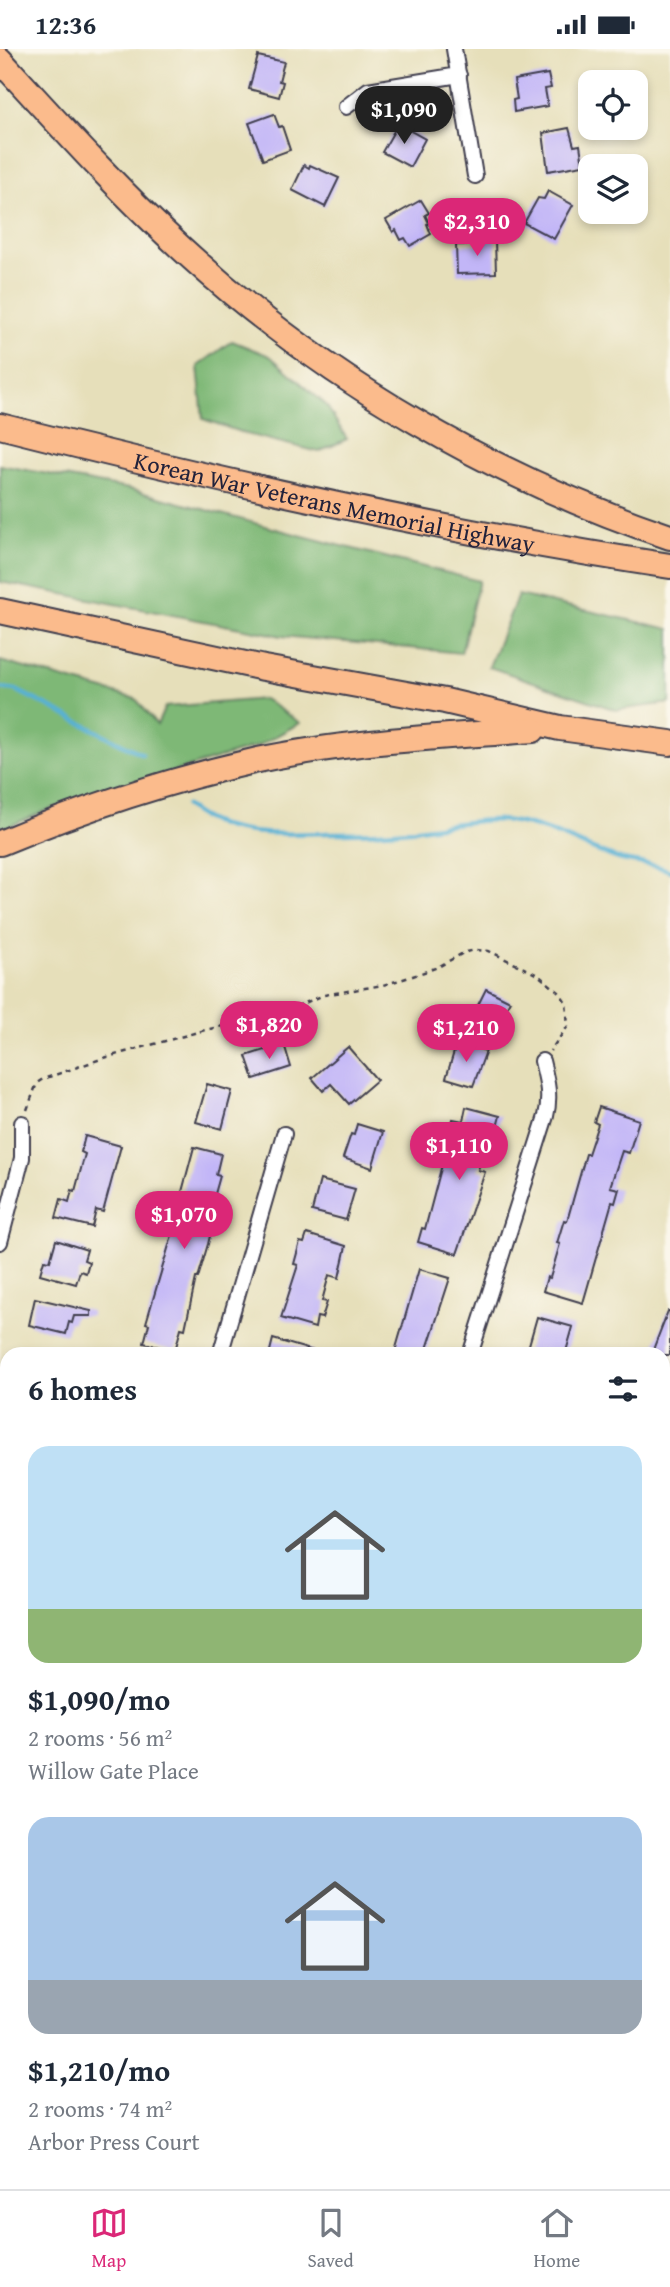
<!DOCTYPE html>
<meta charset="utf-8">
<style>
:root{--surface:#fff;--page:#f2f2f3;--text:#1f2937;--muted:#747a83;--line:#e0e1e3;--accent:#db2777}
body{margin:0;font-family:"Gentium Book Plus",serif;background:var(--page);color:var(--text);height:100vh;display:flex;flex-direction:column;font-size:26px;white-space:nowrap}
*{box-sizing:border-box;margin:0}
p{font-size:23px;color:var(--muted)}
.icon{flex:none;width:38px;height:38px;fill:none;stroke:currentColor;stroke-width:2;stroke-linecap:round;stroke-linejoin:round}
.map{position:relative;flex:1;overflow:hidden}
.panel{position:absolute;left:0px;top:1298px;width:670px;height:842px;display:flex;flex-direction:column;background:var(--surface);border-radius:21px 21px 0 0;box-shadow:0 4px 10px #0003}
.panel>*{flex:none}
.controls{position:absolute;left:578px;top:21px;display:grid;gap:14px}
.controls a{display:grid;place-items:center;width:70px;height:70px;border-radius:14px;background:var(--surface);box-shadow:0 4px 10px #0003;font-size:35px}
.price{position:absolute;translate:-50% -60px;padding:0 16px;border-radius:24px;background:var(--accent);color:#fff;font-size:23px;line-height:46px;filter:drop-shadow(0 2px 4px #0008)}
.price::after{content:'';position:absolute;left:50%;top:42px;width:21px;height:16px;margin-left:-10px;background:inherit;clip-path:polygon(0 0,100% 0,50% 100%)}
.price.selected{background:#222;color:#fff}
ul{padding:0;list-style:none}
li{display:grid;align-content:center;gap:14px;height:371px;padding:0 28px}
li span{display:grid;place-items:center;height:217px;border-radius:21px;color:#555}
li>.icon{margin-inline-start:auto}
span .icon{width:126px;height:126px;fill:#fffc;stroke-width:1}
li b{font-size:30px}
h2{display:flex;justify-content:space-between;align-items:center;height:84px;padding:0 28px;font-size:30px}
.status{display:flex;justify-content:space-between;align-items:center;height:49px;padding:0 35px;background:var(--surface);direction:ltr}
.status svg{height:19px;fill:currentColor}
.tab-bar{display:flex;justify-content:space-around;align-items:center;height:98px;border-top:2px solid var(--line);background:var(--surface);font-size:19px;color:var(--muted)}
.tab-bar a{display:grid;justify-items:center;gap:4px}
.tab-bar .selected{color:var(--accent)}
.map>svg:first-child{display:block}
</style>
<div class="status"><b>12:36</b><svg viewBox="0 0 49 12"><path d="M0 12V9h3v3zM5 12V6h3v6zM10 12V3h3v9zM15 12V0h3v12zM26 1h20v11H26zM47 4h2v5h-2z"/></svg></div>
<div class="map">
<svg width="670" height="2140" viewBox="0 0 670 2140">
<rect width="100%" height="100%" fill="#fbf7ec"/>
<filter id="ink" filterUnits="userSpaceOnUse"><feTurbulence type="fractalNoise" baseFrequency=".0143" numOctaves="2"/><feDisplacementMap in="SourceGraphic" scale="14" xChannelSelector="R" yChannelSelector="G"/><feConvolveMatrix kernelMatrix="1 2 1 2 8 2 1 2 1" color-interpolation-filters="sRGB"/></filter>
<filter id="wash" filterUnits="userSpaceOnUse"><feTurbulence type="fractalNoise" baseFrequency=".00686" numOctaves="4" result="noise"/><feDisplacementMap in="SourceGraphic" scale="28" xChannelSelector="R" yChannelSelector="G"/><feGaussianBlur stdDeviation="1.57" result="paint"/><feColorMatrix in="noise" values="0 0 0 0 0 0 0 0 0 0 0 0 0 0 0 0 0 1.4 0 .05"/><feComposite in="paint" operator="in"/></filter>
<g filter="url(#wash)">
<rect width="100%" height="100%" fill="#e6dfba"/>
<g fill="#7eb876" stroke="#506d58" stroke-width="2">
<path d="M232 292 270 307 326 356 347 390 319 403 246 385 203 370 198 317Z"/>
<path d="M0 416 129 440 295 485 479 532 461 604 282 587 0 533Z"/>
<path d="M518 546 670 580V654L616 661 489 618Z"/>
<path d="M0 612 136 650 157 676 165 658 264 650 300 674 258 697 48 761 0 781Z"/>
</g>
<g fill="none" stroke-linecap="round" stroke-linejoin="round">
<g stroke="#56b1d4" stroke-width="4.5">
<path d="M0 639 16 641 142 705"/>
<path d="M186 757C224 790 281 785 328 784 355 784 382 784 408 781 438 778 467 771 498 771 542 773 578 797 619 810 636 815 653 814 670 822"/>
</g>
</g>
<g id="blocks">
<g fill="#c2b6f7">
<path d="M258 7 284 13 279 32 283 33 279 48 249 40Z"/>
<path d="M548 25 551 39 545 40 548 57 514 63 513 51 517 50 514 31Z"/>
<path d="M274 65 279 78 282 77 290 101 263 111 249 74Z"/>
<path d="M398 75 425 90 410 118 382 103Z"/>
<path d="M569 79 574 97 580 96 583 116 548 122 543 84Z"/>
<path d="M304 116 309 119 310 116 339 129 325 158 292 141Z"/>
<path d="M548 142 573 156 554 190 524 174 538 149 544 150Z"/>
<path d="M421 151 429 164 425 166 429 174 427 175 431 185 410 197 405 189 401 191 396 181 393 183 386 171Z"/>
<path d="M495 191 496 224 457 225 456 196 478 195V192Z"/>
<path d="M486 940 510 952 500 971 497 970 491 983 470 972Z"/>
<path d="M457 993 486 1002 473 1037 446 1029Z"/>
<path d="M284 995 291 1018 254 1030 246 1007Z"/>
<path d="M348 998 377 1031 349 1055 331 1035 323 1042 312 1029Z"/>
<path d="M207 1035 232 1042 222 1080 196 1073Z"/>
<path d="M466 1058 500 1067 496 1082 489 1080 478 1121 485 1123 457 1205 418 1193 422 1179 425 1180 444 1108 450 1110 457 1084 450 1083 453 1070 463 1072Z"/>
<path d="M599 1058 639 1071 629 1104 622 1102 610 1138 619 1140 615 1154 612 1153 583 1254 543 1242 547 1228 550 1229 560 1195 557 1194 564 1171 567 1172 586 1105H588L598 1075 594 1073Z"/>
<path d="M357 1075 383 1083 372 1119 343 1109 351 1085 354 1086Z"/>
<path d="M85 1087 121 1097 103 1163 96 1161 92 1178 56 1169 61 1150 69 1153 72 1141 75 1142 85 1105 81 1103Z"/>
<path d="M194 1098 221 1105 216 1126 220 1127 208 1170 214 1171 208 1195 198 1229H196L185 1280 181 1279 175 1302 144 1294 149 1275 146 1274 172 1186 175 1170 169 1169 173 1152 179 1154Z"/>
<path d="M320 1131 355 1140 346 1171 312 1162Z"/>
<path d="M307 1185 346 1197 339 1229 329 1226 322 1252 327 1253 322 1269 317 1268 315 1279 281 1269 298 1216 294 1215 300 1193 304 1194Z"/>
<path d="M56 1191 87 1201 84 1211 89 1213 86 1224 80 1222 76 1235 40 1225 44 1211 50 1212Z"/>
<path d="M419 1220 450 1229 425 1306H394Z"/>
<path d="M35 1249 91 1262V1267H74L72 1274 69 1273 66 1285 29 1276Z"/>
<path d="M668 1262H670V1306H651Z"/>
<path d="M537 1268 573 1278 565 1306H537L527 1303Z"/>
<path d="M273 1290 314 1302V1306H269Z"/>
</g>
</g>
</g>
<g filter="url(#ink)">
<use href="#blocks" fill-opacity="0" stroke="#3f3e4e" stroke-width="2"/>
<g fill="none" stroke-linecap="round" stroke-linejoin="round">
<defs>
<g id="street">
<path d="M454 0 475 127"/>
<path d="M346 58 368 41 459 26"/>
<path d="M0 1193 22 1109V1074"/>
<path d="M220 1306 284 1085"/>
<path d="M470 1306 546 1067C551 1047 547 1032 542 1012"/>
<path d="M0 1364H7"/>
<path d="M663 1502 670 1480"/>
<path d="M0 1553 7 1585"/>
<path d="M0 1673 7 1647"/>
<path d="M663 1752 670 1759"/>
<path d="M0 1804 7 1806"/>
<path d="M663 2029 670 2030"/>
<path d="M0 2084 7 2070"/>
<path d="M224 2139 229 2133"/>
</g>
<g id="secondary">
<path d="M663 1722 670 1716"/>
<path d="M384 2140V2133"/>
</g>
<g id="highway">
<path d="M0 11C62 79 124 148 192 209 329 333 495 429 670 488"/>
<path id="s1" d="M0 377C221 433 444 483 670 517"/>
<path d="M0 562 264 619 445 652 560 679 670 694"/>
<path d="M0 794C84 759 169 731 258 711 348 692 442 688 533 681"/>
</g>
</defs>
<use href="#street" stroke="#3f3e4e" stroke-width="18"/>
<use href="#secondary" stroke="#3f3e4e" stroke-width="23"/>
<use href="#highway" stroke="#3f3e4e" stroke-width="28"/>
<path stroke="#3f3e4e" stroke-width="2.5" stroke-dasharray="5 5" stroke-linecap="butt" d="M27 1061 37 1034 43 1030 104 1009 205 981 278 965 324 946 383 936 410 928 438 918 463 904 475 901 489 902 538 926 559 943 566 953 568 977 550 1002"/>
<use href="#street" stroke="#fff" stroke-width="14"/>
<use href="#secondary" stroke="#fde4d1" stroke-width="19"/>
<use href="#highway" stroke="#fbbb8c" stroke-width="24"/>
</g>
</g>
<g text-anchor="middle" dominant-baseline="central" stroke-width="6" stroke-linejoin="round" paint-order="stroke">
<g font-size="24" fill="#22223b" stroke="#fbf7ec">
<text stroke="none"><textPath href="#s1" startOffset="343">Korean War Veterans Memorial Highway</textPath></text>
</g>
</g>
</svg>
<div class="controls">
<a><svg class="icon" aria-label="locate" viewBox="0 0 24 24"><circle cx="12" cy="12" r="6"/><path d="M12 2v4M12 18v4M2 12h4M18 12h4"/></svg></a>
<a><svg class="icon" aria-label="layers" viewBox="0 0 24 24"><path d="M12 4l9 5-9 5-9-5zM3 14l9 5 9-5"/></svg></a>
</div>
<b class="price selected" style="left:404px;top:97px">$1,090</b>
<b class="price" style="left:477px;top:209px">$2,310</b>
<b class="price" style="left:269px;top:1012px">$1,820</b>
<b class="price" style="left:466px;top:1015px">$1,210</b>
<b class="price" style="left:459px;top:1133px">$1,110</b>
<b class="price" style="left:184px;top:1202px">$1,070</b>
<section class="panel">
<h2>6 homes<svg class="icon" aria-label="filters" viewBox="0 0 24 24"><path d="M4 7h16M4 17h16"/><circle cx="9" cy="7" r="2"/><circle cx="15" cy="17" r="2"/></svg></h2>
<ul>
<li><span style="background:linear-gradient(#bfe0f5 75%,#8fb573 0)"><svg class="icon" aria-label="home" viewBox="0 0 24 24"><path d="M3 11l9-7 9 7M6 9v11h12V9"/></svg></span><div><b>$1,090/mo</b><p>2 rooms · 56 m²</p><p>Willow Gate Place</p></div></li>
<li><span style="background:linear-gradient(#a9c7e8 75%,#9aa5b1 0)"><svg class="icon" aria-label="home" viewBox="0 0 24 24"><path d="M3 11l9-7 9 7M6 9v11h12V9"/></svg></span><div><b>$1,210/mo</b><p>2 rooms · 74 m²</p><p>Arbor Press Court</p></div></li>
</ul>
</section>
</div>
<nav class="tab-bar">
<a class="selected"><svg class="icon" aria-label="map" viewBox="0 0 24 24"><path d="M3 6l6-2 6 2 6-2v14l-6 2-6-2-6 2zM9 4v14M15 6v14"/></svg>Map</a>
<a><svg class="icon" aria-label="saved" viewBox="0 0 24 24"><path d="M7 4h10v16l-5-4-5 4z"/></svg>Saved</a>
<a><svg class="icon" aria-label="home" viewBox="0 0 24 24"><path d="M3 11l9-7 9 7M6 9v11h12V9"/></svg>Home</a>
</nav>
